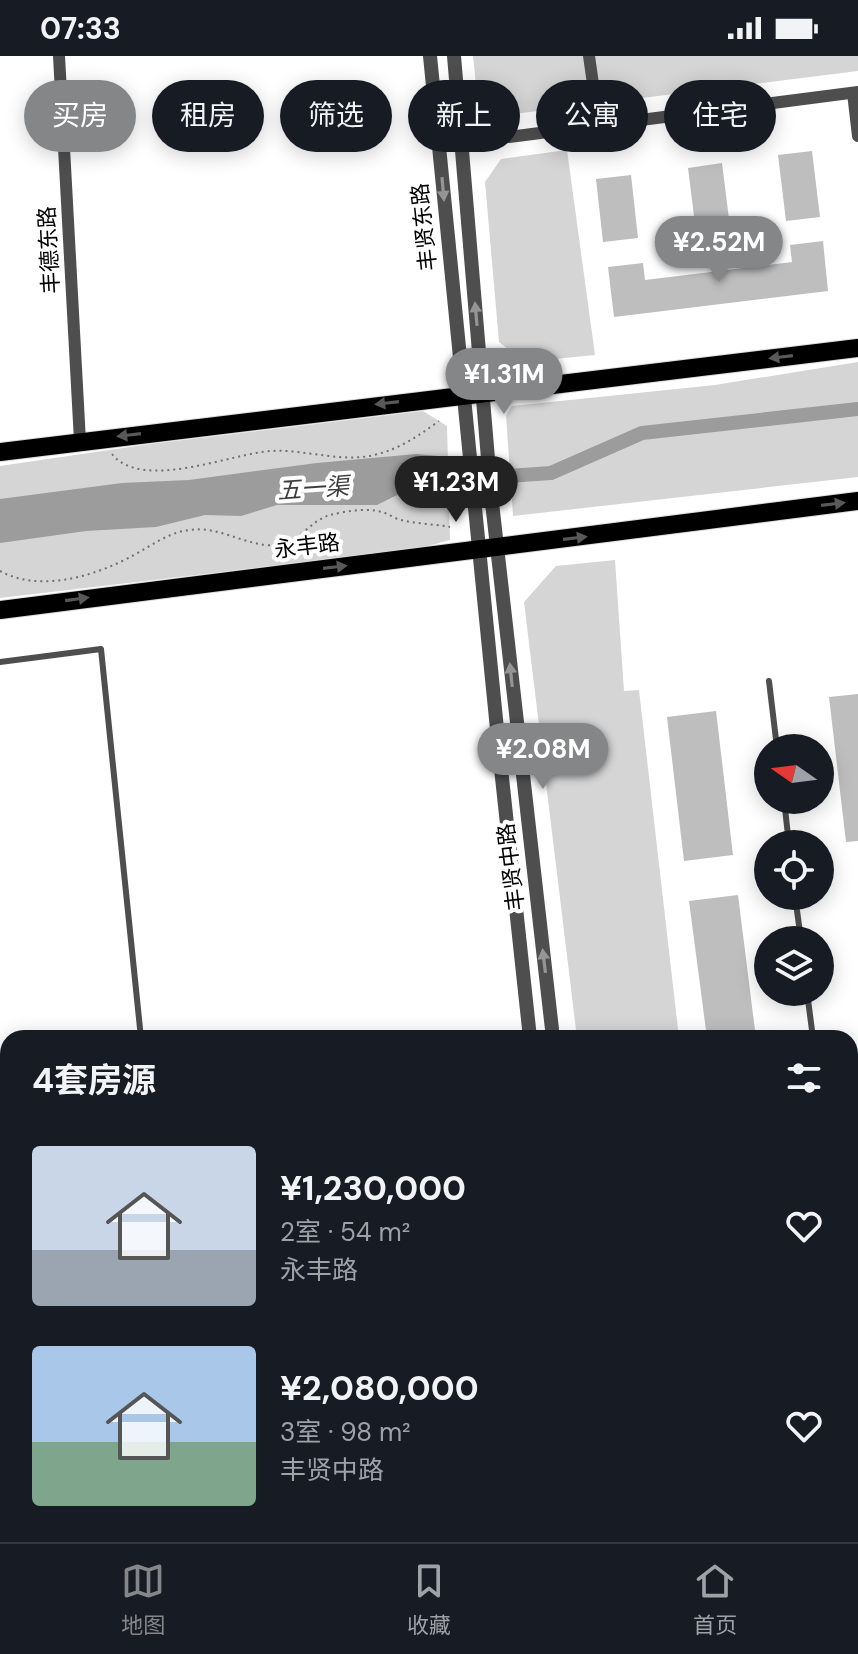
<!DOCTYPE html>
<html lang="zh">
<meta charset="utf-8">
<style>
:root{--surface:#171b24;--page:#242831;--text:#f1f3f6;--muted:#9ea1a6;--line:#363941;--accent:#858687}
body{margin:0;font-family:"DM Sans","Noto Sans SC",sans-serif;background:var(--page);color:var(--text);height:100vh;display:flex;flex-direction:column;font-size:30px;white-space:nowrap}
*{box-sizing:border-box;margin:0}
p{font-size:26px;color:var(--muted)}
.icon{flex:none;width:44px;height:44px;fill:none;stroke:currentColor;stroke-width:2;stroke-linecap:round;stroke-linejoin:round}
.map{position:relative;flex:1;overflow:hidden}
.drawer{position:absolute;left:0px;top:974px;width:858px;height:512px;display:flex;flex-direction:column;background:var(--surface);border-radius:24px 24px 0 0;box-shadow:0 4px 20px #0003}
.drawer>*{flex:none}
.top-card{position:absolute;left:24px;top:24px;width:810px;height:72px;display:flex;gap:16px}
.needle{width:52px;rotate:284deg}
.controls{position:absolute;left:754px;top:678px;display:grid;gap:16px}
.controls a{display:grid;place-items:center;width:80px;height:80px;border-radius:50%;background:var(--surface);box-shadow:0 4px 20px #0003;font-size:40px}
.price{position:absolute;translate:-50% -68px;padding:0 18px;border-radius:28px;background:var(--accent);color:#fff;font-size:26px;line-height:52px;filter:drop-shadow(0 2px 4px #0008)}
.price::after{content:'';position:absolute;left:50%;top:48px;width:24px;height:18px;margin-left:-12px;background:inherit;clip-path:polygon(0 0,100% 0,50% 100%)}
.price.on{background:#222;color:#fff}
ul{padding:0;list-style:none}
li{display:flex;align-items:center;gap:24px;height:200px;padding:0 32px}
li span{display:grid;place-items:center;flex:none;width:224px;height:160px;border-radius:8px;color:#555}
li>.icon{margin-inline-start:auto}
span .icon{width:96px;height:96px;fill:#fffc;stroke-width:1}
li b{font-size:34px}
h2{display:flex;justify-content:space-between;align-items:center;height:96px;padding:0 32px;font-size:34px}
.tag{padding:0 28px;border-radius:36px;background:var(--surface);box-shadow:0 4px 20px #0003;font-size:28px;line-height:72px}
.tag.on{background:var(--accent);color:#fff}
.status{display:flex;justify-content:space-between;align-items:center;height:56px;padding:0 40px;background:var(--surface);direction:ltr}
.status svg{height:22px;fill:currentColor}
.dock{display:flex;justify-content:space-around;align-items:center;height:112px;border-top:2px solid var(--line);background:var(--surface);font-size:22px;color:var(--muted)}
.dock a{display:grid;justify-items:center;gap:4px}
.dock .on{color:var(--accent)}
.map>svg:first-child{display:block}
</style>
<div class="status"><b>07:33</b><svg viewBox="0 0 49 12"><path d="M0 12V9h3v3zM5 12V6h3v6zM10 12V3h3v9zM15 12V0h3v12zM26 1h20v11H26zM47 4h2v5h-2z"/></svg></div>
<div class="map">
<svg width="858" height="1486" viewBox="0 0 858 1486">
<rect width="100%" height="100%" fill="#fff"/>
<g fill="#d5d5d5">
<path d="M473 0H858V15L505 59 478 48Z"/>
<path d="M567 94 595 299 524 306 499 286 485 126 501 103Z"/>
<path d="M858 306V421L513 460 506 359 512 350 715 329Z"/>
<path d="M423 355 447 370 450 484 417 493 0 542V410L150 388Z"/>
<path d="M615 504 624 635 639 634 679 982H577L524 546 556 510Z"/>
<path d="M8 1129V1201L0 1202V1130Z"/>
<path d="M858 1468V1486H636L635 1478H850V1469Z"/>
<path d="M318 1478H431L432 1486H319Z"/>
</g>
<path fill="#9c9c9c" d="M416 398 449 401 450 440 417 446 397 439 377 449H277L241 460 205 459 156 471 86 475 0 487V443L122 427 189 424 317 407Z"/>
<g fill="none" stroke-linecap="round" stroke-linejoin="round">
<path stroke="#9c9c9c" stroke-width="14" d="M433 425 551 417 642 377 858 353"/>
</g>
<g fill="#bebebe">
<path d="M812 95 820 161 786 165 778 99Z"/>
<path d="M722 107 730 171 696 176 688 112Z"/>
<path d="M631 119 638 182 603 186 596 123Z"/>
<path d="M823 185 828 235 614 261 608 211 643 207 645 224 792 206 790 189Z"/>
<path d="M858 638V785L846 786 829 641Z"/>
<path d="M716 655 733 799 684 805 667 661Z"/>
<path d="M738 839 756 982H707L689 845Z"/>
</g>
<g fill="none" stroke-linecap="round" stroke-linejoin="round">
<defs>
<g id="primary">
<path d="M0 396 858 292"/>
<path d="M0 554 858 445"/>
</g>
</defs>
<use href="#primary" stroke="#dbdbdb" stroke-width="20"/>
<g stroke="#707070" stroke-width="2" stroke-dasharray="2 4" stroke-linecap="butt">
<path d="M112 398C142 436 233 397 271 395 305 393 341 407 374 399 400 393 418 380 439 365"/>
<path d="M0 515C40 537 96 520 134 499 153 489 167 477 189 474 217 470 239 486 266 489 296 493 308 465 330 459 346 455 369 451 385 457 390 459 396 463 401 464 417 468 434 468 450 471"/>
</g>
<g stroke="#4e4e4e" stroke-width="6">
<path d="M0 606 101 593 141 982"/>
<path d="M769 625 777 692"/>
<path d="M784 744 789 788"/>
<path d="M795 840 801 884"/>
<path d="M807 936 813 982"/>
<path d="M0 1065 8 1064"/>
<path d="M0 1284 8 1276"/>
<path d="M8 1308 1 1335 8 1392"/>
<path d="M18 1478 19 1486"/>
<path d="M0 1485V1486"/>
</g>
<g stroke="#4e4e4e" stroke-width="12">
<path d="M59 0 80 385"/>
<path d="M589 0 599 70"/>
<path d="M853 37 858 80"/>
<path d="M462 87 858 36"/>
<path d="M186 1478 187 1486"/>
</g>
<g stroke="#4e4e4e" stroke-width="14">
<path d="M430 0C461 328 494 655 530 982"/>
<path d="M454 0 491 438 553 982"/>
<path d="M850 1035 858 1034"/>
<path d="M591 1478 592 1486"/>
<path d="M615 1478 616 1486"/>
</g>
<use href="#primary" stroke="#000" stroke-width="18"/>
</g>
<defs><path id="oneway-solid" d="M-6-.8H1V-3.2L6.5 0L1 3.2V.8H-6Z" transform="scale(2)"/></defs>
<g fill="#959595">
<use href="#oneway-solid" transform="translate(443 133) rotate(85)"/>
<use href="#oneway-solid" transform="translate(476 258) rotate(-95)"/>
<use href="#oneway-solid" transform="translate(511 619) rotate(-96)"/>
<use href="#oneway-solid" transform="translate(544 905) rotate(-97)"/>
</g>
<g fill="#595959">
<use href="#oneway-solid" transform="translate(781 301) rotate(173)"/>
<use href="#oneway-solid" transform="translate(387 347) rotate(173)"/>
<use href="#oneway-solid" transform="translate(129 379) rotate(173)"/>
<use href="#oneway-solid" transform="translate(833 448) rotate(-7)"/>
<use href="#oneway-solid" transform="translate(575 482) rotate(-7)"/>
<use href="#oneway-solid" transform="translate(335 511) rotate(-7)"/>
<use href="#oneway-solid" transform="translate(77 543) rotate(-8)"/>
</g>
<g text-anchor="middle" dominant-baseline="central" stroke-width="8" stroke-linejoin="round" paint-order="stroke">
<g font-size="22" fill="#000" stroke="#fff">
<text transform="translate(424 171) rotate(-96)">丰贤东路</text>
<text transform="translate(49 194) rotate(-93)">丰德东路</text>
<text transform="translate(307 490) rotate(-7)">永丰路</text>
<text transform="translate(511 811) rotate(-97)">丰贤中路</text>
</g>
<g font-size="24" font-style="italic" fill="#3d3d3d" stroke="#fff">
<text transform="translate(313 432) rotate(-4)">五一渠</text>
</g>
</g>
</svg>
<div class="controls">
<a><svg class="needle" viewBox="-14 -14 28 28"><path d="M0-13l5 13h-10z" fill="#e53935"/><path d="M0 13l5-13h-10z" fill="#9ea1a6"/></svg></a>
<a><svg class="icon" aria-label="locate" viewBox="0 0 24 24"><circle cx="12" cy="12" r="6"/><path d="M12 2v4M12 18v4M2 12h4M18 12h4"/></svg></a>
<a><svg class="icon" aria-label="layers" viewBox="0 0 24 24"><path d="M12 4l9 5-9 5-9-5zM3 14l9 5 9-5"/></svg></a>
</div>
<b class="price" style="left:719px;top:228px">¥2.52M</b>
<b class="price" style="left:504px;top:360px">¥1.31M</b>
<b class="price on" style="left:456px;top:468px">¥1.23M</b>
<b class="price" style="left:543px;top:735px">¥2.08M</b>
<div class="top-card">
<a class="tag on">买房</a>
<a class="tag">租房</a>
<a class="tag">筛选</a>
<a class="tag">新上</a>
<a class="tag">公寓</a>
<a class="tag">住宅</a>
</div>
<section class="drawer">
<h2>4套房源<svg class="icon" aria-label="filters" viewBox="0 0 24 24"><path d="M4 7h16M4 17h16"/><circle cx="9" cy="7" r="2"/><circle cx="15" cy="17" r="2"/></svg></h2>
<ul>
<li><span style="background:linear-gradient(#c9d6e8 65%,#9aa5b1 0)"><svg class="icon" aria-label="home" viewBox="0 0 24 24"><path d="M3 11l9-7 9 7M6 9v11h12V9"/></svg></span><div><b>¥1,230,000</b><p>2室 · 54 m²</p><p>永丰路</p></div><svg class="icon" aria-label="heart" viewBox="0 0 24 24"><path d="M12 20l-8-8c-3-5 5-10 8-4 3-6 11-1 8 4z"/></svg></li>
<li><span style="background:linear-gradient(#a9c7e8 60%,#7fa58c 0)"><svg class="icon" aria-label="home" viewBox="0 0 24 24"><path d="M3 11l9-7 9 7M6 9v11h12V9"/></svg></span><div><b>¥2,080,000</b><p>3室 · 98 m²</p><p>丰贤中路</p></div><svg class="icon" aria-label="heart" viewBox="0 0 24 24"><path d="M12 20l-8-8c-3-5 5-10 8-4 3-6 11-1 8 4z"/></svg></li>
</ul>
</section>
</div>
<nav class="dock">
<a class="on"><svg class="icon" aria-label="map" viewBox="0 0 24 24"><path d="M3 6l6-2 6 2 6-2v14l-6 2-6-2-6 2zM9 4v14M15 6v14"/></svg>地图</a>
<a><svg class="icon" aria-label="saved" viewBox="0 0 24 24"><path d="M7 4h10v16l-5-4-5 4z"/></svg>收藏</a>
<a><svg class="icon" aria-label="home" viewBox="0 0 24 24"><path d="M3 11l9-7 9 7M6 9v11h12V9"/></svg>首页</a>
</nav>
